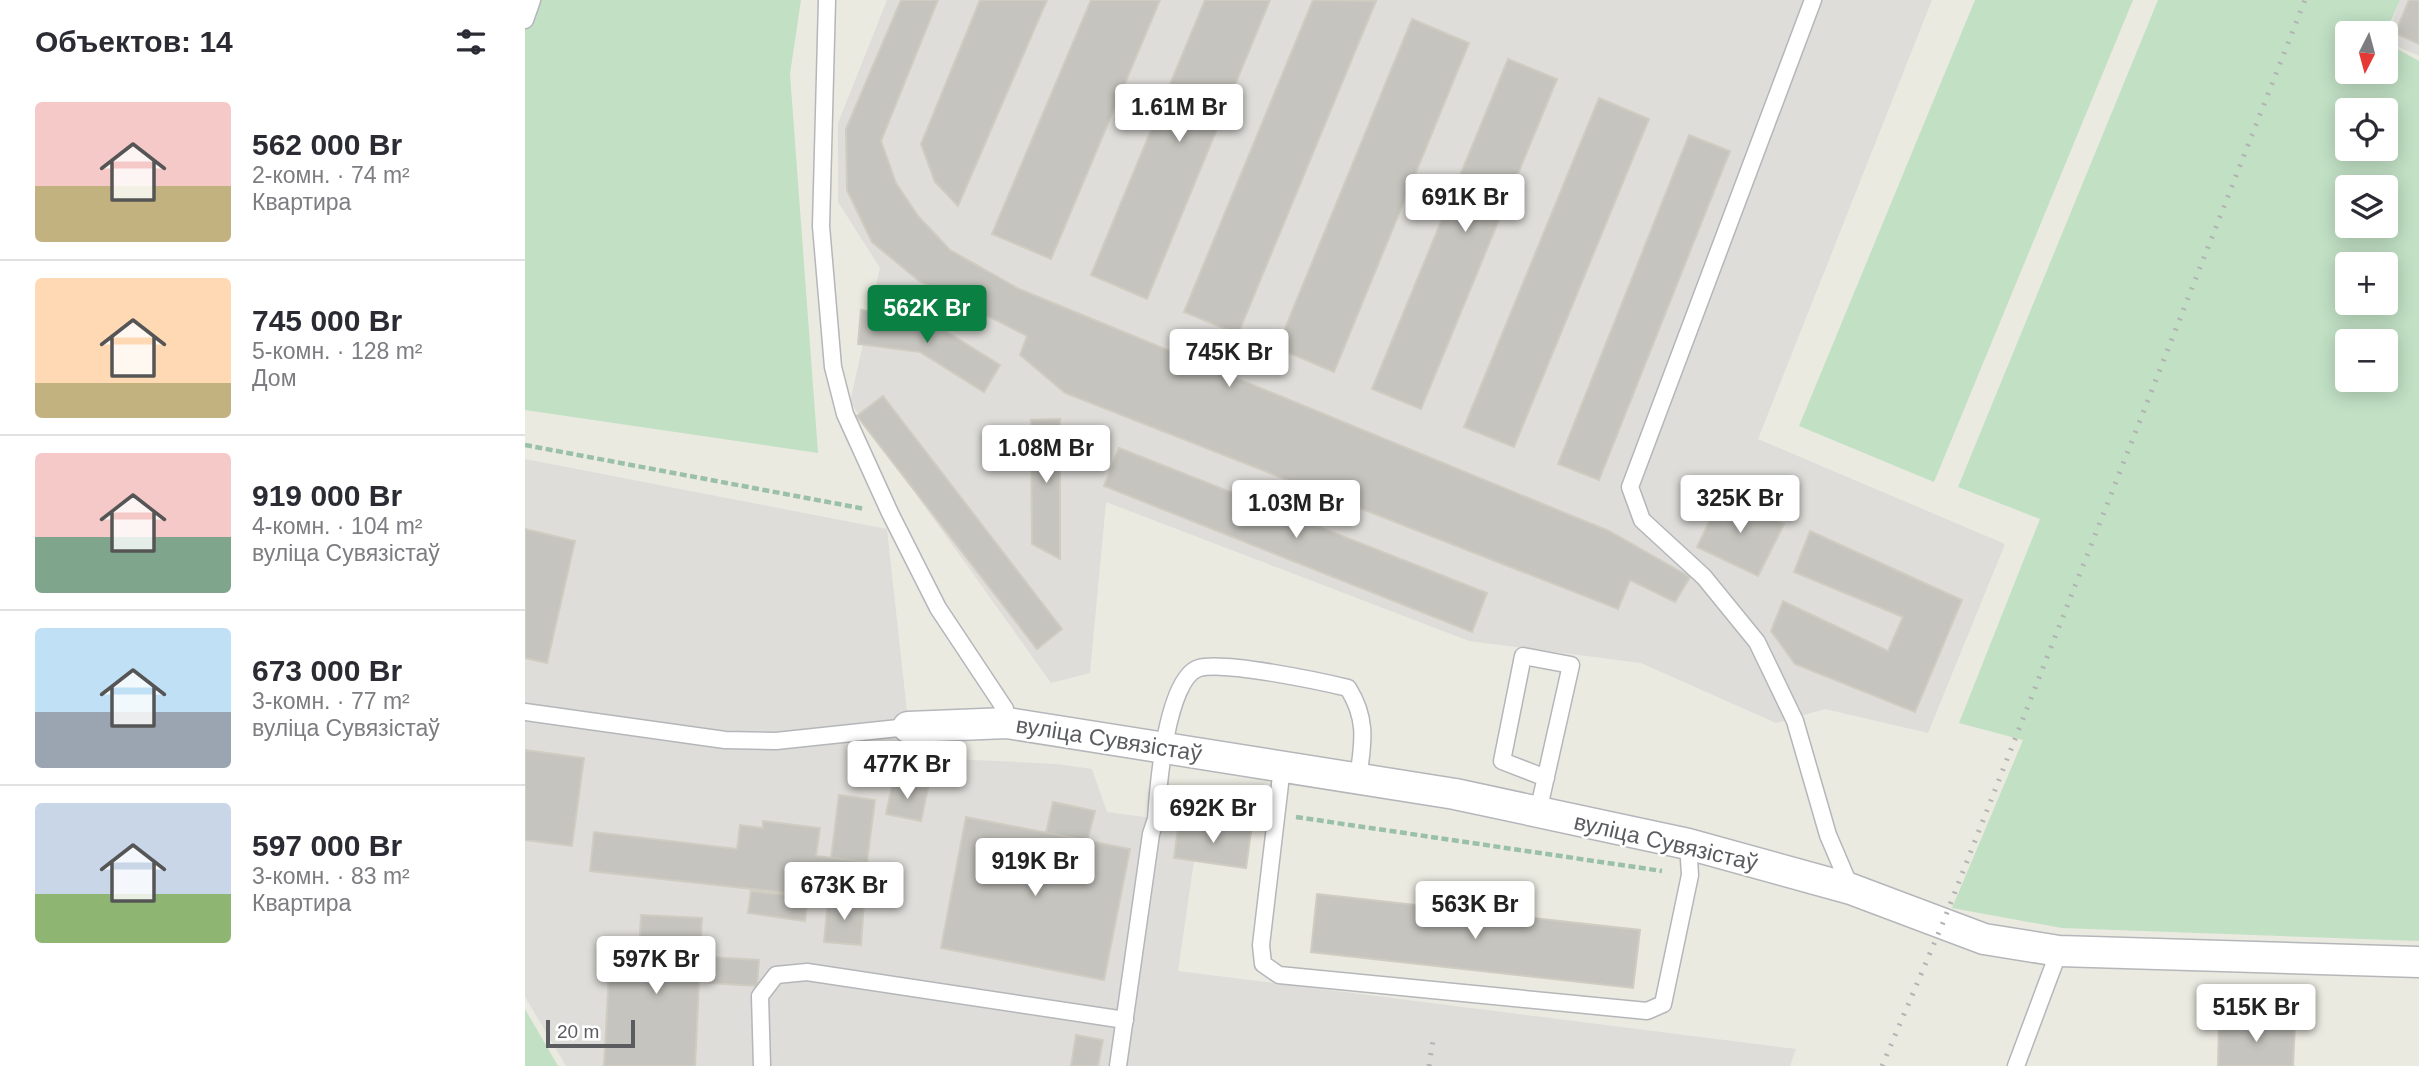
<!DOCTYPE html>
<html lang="ru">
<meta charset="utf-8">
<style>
:root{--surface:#fff;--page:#f2f2f3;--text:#2b2b33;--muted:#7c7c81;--line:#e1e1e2;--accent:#0b8043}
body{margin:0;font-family:Helvetica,sans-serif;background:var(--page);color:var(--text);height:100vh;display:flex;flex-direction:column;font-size:26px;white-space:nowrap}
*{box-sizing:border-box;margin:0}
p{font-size:23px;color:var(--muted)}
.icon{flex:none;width:38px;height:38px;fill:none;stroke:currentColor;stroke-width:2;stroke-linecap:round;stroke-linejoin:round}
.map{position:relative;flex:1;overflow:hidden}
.panel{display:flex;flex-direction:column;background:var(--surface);width:525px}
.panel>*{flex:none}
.needle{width:46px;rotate:186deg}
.controls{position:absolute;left:1810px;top:21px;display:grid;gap:14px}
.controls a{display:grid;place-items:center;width:63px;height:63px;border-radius:7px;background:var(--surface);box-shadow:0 4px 18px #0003;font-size:35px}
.scale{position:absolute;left:21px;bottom:18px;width:89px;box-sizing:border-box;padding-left:7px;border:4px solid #5a5c60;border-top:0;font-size:19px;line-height:24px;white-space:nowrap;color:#5a5c60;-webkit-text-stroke:5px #fff;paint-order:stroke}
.price{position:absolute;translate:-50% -60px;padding:0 16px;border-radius:7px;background:#fff;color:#222;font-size:23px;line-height:46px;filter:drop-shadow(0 2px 4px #0008)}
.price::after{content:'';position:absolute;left:50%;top:42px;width:21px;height:16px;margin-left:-10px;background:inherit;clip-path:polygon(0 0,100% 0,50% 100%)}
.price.active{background:var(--accent);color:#fff}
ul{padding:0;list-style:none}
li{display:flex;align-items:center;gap:21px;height:175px;padding:0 35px}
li+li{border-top:2px solid var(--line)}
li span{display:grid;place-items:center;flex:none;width:196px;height:140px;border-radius:7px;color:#555}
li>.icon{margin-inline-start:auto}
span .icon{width:84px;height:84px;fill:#fffc;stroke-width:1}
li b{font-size:30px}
h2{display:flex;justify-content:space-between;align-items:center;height:84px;padding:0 35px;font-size:30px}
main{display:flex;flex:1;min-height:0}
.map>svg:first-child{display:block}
</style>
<main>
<section class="panel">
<h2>Объектов: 14<svg class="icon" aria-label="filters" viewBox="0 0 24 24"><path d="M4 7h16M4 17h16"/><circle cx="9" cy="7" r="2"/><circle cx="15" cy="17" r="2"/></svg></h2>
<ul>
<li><span style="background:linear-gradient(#f6c9c9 60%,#c2b280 0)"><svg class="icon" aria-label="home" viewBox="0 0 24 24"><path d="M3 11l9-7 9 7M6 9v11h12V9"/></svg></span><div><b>562 000 Br</b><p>2-комн. · 74 m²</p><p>Квартира</p></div></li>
<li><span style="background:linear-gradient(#ffd9b3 75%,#c2b280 0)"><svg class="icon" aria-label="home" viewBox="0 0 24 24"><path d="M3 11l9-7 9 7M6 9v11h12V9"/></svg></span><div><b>745 000 Br</b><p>5-комн. · 128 m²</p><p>Дом</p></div></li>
<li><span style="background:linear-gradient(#f6c9c9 60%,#7fa58c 0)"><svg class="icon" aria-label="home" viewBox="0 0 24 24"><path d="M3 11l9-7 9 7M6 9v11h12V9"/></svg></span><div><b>919 000 Br</b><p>4-комн. · 104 m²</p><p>вуліца Сувязістаў</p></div></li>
<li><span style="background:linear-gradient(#bfe0f5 60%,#9aa5b1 0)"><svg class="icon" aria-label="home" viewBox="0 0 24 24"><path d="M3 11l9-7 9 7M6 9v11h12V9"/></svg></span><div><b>673 000 Br</b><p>3-комн. · 77 m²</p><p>вуліца Сувязістаў</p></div></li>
<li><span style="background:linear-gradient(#c9d6e8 65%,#8fb573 0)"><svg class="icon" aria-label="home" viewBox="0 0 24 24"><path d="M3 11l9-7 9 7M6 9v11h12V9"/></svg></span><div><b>597 000 Br</b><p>3-комн. · 83 m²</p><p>Квартира</p></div></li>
</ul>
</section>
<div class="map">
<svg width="1894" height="1066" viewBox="0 0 1894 1066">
<rect width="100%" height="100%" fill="#ebeae1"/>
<g fill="#deddd9">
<path d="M362 0H1407L1233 439 1480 544 1403 733 1300 709 1251 723 1116 663 944 641 581 502 565 673 526 683 325 402 355 268 313 202V123Z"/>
<path d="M1875 0H1894V56L1860 41Z"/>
<path d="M0 459 362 529 387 757 532 764 567 769 582 812 726 831 721 868 669 861 653 971 1271 1049 1265 1066H41L0 997Z"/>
</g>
<g fill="#c1e0c4" fill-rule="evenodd">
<path d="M0 0H276L265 74 293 453 0 410Z"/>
<path d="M1450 0H1608L1409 482 1274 426Z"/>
<path d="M1633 0H1875L1860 35 1822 33V72H1860V42L1894 61V941L1537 928 1427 908 1498 740 1434 723 1515 519 1433 487ZM1822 110H1860V149H1822ZM1822 187H1860V226H1822ZM1860 264V303H1822V264ZM1860 341V380H1822V341Z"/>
<path d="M0 1009 33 1066H0Z"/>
</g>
<g fill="#c6c4be" stroke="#cfccc1" stroke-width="2">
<path d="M376 0H413L356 141 371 183 393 216 425 250 494 289 1084 531 1165 577 1150 602 1105 580 1093 609 540 393 495 355 502 336 394 281 347 242 322 190 321 129Z"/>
<path d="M455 0H522L433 206 410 182 396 144Z"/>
<path d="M566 0H635L526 259 467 234Z"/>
<path d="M680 0H745L622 299 566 275Z"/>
<path d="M788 0 851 1 713 334 659 312Z"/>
<path d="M1884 0H1894V44L1870 33Z"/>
<path d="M887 19 944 43 809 372 752 348Z"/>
<path d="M983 59 1032 79 896 409 847 389Z"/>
<path d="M1074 98 1124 119 989 447 939 427Z"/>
<path d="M1164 135 1205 151 1074 480 1033 464Z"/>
<path d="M336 310 401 319 475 365 459 392 395 352 333 344Z"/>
<path d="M358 396 537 629 512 649 332 416Z"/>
<path d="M535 419V559L507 544 506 420Z"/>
<path d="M594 448 962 593 947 632 579 486Z"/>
<path d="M1197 495 1259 524 1233 576 1172 547Z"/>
<path d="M0 529 50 541 22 663 0 658Z"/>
<path d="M1285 531 1437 600 1390 712 1270 664 1246 631 1258 601 1363 651 1378 617 1269 572Z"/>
<path d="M0 750 59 758 47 846 0 840Z"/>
<path d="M368 781 403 788 396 821 361 814Z"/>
<path d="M314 795 350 800 342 862 306 858Z"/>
<path d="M528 802 570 811 562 842 521 833Z"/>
<path d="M441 817 605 849 579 980 416 948Z"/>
<path d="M238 821 295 828 291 856 342 862 336 901 65 871 69 832 212 849 215 825 238 828Z"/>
<path d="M654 821 726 831 721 868 649 858Z"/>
<path d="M226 891 283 897 280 921 223 913Z"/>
<path d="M792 894 1115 930 1108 988 786 952Z"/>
<path d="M303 899 339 902 336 945 299 942Z"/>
<path d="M116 915 177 918 170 1066H79L85 954 114 956Z"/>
<path d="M186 957 234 960 232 986 184 983Z"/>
<path d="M1694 1020 1770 1023 1768 1066H1693Z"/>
<path d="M551 1035 578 1040 573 1066H546Z"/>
</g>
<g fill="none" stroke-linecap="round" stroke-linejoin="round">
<defs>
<g id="lane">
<path d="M302 0 296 226 308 367 320 414 365 513 413 608 480 709 482 723"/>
<path d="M1288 0 1105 487 1117 520 1179 577 1232 642 1270 721 1303 835 1326 889"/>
<path d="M0 20 7 0"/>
<path d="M0 712 200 740 251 741 383 727"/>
<path d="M757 767 736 945 738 964 754 975 1122 1011 1138 1004 1165 875 1163 844"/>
<path d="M1013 812 1046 665 998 656 977 761 1021 778"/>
<path d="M237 1066 235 996 251 975 282 972 600 1020"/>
<path d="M593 1066 626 834 631 819C633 789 641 678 674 668 699 661 794 681 823 688 843 720 838 743 833 779"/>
<path d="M1491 1066 1534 951"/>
</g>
<path id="street" d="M383 727 482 723 930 794 1163 844 1326 889 1459 939 1534 951 1894 962"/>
</defs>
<use href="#lane" stroke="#b4b6ba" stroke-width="19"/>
<use href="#street" stroke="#b4b6ba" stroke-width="33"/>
<g stroke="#9ac0a9" stroke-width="4.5" stroke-dasharray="7 3.5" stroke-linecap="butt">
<path d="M0 445 340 509"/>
<path d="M654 798 732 810"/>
<path d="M771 817 1137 871"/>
</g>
<use href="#lane" stroke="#fff" stroke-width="16"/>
<use href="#street" stroke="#fff" stroke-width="30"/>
<g stroke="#b2b3b3" stroke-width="5" stroke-dasharray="2 9" stroke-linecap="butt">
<path d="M904 1066 908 1040"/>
<path d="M1357 1066 1417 925 1780 0"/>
</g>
</g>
<g text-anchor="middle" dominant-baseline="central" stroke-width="5" stroke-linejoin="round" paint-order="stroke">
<g font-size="23" fill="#5a5c60" stroke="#fff">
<text transform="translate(584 739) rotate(9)">вуліца Сувязістаў</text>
<text transform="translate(1141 842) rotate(13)">вуліца Сувязістаў</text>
</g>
</g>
</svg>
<div class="controls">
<a><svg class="needle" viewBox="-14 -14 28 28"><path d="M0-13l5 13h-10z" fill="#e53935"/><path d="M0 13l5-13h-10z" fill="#7c7c81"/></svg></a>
<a><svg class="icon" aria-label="locate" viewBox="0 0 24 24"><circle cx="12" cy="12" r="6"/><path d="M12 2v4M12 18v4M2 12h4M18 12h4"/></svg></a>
<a><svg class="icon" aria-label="layers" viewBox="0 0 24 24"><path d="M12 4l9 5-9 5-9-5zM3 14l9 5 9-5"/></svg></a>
<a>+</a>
<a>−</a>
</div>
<div class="scale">20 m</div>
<b class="price" style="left:654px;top:144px">1.61M Br</b>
<b class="price" style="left:940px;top:234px">691K Br</b>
<b class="price active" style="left:402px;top:345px">562K Br</b>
<b class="price" style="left:704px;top:389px">745K Br</b>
<b class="price" style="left:521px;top:485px">1.08M Br</b>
<b class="price" style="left:1215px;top:535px">325K Br</b>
<b class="price" style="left:771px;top:540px">1.03M Br</b>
<b class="price" style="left:382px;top:801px">477K Br</b>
<b class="price" style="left:688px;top:845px">692K Br</b>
<b class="price" style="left:510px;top:898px">919K Br</b>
<b class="price" style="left:319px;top:922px">673K Br</b>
<b class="price" style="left:950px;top:941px">563K Br</b>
<b class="price" style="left:131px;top:996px">597K Br</b>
<b class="price" style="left:1731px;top:1044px">515K Br</b>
</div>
</main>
